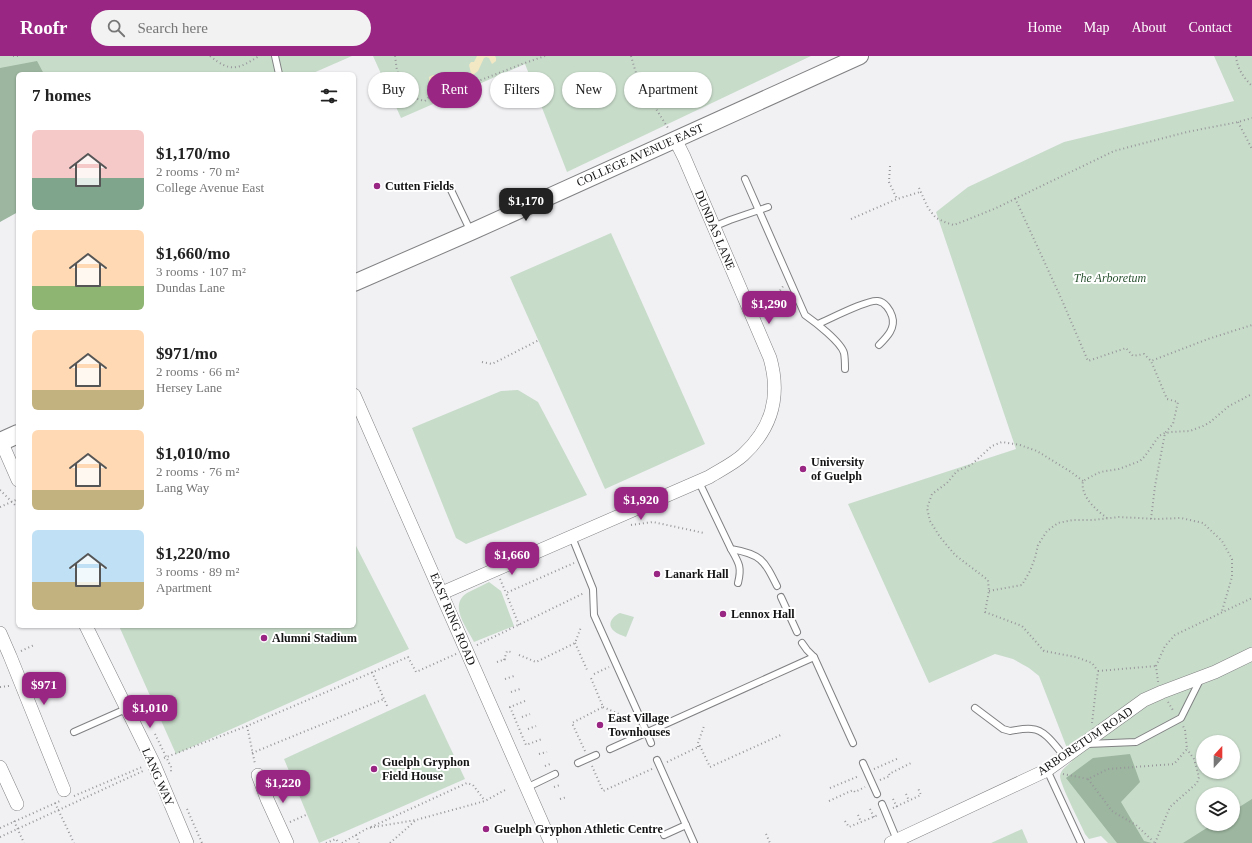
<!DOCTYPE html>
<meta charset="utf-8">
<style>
:root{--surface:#fff;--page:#f2f2f2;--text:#222;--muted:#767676;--accent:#992683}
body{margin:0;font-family:Georgia,serif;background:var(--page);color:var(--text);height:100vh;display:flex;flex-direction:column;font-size:15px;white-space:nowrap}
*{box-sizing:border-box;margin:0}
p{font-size:13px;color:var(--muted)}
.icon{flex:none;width:22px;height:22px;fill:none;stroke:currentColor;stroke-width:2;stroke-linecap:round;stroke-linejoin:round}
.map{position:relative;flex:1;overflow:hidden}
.sheet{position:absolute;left:16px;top:16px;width:340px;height:556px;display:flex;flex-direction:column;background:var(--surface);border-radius:6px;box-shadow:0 1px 3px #0004}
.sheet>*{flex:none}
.hud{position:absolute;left:368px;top:16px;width:380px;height:36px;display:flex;gap:8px}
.needle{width:26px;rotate:21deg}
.buttons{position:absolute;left:1196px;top:679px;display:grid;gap:8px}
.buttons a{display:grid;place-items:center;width:44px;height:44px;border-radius:50%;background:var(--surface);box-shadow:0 1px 3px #0004;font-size:20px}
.price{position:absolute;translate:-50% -34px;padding:0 9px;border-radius:8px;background:var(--accent);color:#fff;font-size:13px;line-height:26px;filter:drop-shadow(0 1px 2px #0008)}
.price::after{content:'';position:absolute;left:50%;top:24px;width:12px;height:9px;margin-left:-6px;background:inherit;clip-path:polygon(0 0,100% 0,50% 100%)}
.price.selected{background:#222;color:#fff}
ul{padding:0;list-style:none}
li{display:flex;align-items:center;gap:12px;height:100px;padding:0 16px}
li span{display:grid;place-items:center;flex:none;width:112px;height:80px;border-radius:6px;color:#555}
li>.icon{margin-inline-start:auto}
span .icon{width:48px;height:48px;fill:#fffc;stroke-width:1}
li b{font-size:17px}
h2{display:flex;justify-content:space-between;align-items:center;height:48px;padding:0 16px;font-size:17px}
.pill{padding:0 14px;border-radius:18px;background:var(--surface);box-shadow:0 1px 3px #0004;font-size:14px;line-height:36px}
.pill.selected{background:var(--accent);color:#fff}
header{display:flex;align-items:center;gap:24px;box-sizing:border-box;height:56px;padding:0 20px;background:var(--accent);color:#fff}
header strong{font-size:19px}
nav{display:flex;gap:22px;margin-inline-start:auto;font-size:14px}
.search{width:280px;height:36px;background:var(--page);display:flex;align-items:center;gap:10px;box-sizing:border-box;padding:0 14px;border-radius:22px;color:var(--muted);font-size:15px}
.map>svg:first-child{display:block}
</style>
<header>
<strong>Roofr</strong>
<div class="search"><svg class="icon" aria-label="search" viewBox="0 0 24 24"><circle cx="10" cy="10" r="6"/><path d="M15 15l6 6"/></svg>Search here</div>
<nav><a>Home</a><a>Map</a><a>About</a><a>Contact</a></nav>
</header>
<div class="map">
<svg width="1252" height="787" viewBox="0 0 1252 787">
<rect width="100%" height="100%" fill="#f1f1f4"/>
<g fill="#c8dcca" fill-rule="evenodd">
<path d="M0 0H352L311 18H18L0 53Z"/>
<path d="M373 0H811L567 116 525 8 401 62Z"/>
<path d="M1214 0H1252V787H1108L1101 780 1089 783 1085 778C1081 768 1060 729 1060 720 1061 713 1067 710 1072 705L1039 620 1029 612 1013 603 995 598 929 627 848 448 1016 393 936 156 968 131 1064 86 1234 45ZM1203 686H1233V716H1203ZM1203 738H1233V768H1203Z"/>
<path d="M611 177 705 388 605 433 510 221Z"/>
<path d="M518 334 538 346 587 439 466 488 456 482 412 372 501 335Z"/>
<path d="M354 486 409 593 176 698 119 570H354Z"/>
<path d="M489 526 501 535 514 570 474 586C467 572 448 549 467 537 474 533 482 530 489 526Z"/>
<path d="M620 557 634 561 626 581C622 579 617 578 614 575 606 568 613 560 620 557Z"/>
<path d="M425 638 465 723 319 787 284 703Z"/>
<path d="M1022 773 1028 787H991Z"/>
</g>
<g fill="#9cb69f">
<path d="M37 5 44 18H18V156L0 166V12Z"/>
<path d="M1130 698 1140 726 1121 746 1144 785 1152 787H1117L1066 722 1093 702Z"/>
<path d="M1252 743V787H1183L1213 768H1233V755Z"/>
</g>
<g fill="#f2e8c3">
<path d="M477 0H495L496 2V5L492 8 489 2 486 1 484 2 478 15 473 19 471 17 469 9 471 6H474Z"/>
<path d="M447 16 451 17V23L442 28 439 25 432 27 429 25V21L433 19H438Z"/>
</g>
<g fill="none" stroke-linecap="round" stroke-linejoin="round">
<defs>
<g id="service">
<path d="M275 0 279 18"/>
<path d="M745 123 805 259C815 266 841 286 844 297 845 302 845 308 845 313"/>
<path d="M450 132 471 176"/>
<path d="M713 171 730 164 768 151"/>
<path d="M818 268C830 263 868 243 878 245 885 246 890 254 892 260 896 272 887 281 879 289"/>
<path d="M699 426 731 493C761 498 764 504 777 530"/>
<path d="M572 481 593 533 594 559 647 677 651 687"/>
<path d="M731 493C739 507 742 511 738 527"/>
<path d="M781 541 797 576"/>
<path d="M802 587 807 594 814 601 853 687"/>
<path d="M975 652 1003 673 1010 675C1017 674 1024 672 1032 673 1046 674 1056 691 1065 701"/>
<path d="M74 676 126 653"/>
<path d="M1087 688 1136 686 1181 662 1200 624"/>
<path d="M610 693 814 601"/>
<path d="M657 704 694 787"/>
<path d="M578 707 596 699"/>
<path d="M863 707 877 738"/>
<path d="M1047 714 1081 787"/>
<path d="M526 732 555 718"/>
<path d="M882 748 897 784"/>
<path d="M664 779 686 769"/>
</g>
<g id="minor">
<path d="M354 339 551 787"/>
<path d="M1 385 18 424"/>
<path d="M442 537 709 421C720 414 733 408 743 399 772 372 781 341 770 302L684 101 675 83"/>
<path d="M86 570 153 706 187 787"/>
<path d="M0 577 10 600 64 734"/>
<path d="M0 711 17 748"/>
<path d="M258 719 267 743 287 787"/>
<path d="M891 787 1047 714 1144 644 1162 636 1215 616 1252 598"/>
</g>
<path id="tertiary" d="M354 227 471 176 860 0"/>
<path id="secondary" d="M0 386 18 378"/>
</defs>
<use href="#service" stroke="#808183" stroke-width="8"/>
<use href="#minor" stroke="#808183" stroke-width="14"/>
<use href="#tertiary" stroke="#808183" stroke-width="18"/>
<use href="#secondary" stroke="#808183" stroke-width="20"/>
<g stroke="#97979a" stroke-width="2" stroke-dasharray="1 3" stroke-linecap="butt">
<path d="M13 0H20"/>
<path d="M210 0C231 17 238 13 259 0"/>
<path d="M395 0 397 15 404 30 403 31C408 39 415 43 425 45L429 41 437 40 468 29 522 8 545 0"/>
<path d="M631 0 638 24 668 72"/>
<path d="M1236 0C1237 12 1243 21 1252 30"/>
<path d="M1238 66 1252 93"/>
<path d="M890 110 889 126 897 143"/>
<path d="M919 132 928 152 936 162 947 167 954 169 994 153 1114 95 1187 76 1238 66 1252 62"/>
<path d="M1015 142 1061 242 1088 305 1126 292 1133 300 1144 298 1151 305"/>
<path d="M851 163 897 143 920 136"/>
<path d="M766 254 784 229"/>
<path d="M482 306 492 308 539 284"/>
<path d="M1083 425 1071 416 1037 395 1020 389 1002 386 992 390 971 409 957 415 947 427 932 438 927 452 930 465 940 481 955 499 988 524 989 535 985 556 1022 570 1044 595 1076 601 1092 607 1098 615 1092 667"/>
<path d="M0 434 18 452"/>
<path d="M0 451 18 443"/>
<path d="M1107 462C1096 454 1080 440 1083 425L1100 416 1119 413 1140 405 1145 400 1159 380 1165 377 1172 376 1190 375 1203 370 1209 367 1229 350 1252 338"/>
<path d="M1151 463 1155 430 1165 377 1173 368 1178 346 1167 343 1151 305 1208 283 1252 269"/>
<path d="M631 469 653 466 704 477"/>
<path d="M500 523 506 537"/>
<path d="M989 535 1022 529 1030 515 1035 502 1038 489 1047 475 1058 467 1073 464H1093L1119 461 1157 463 1181 462 1203 467 1222 485 1232 503V521L1222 555"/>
<path d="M519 569 506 537 574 507"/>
<path d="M575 587 588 616"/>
<path d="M477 589 584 537"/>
<path d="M21 595 34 589"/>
<path d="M519 599 536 606 575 587 581 571"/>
<path d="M504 604 507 595 511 596"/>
<path d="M497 606 506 603"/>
<path d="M1098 615 1156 610"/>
<path d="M372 616 388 652"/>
<path d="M594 618 609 611"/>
<path d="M505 623 514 620"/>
<path d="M1158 626 1156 610 1165 590 1175 579 1252 542"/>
<path d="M0 631 9 630"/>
<path d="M511 636 520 633"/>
<path d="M525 645 510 651 526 689 542 683"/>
<path d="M1168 646 1174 656"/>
<path d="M603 651 619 658"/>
<path d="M522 661 530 658"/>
<path d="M247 670 255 708"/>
<path d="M528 673 536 670"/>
<path d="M155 678 171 711V717"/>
<path d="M698 691V687L704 670"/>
<path d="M585 695 572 667 603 651 591 622"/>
<path d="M252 697 384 643"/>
<path d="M539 698 547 696"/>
<path d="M164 702 247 670 408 601 416 616 456 598"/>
<path d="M667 706 700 690 710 711 783 678"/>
<path d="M545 710 550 708"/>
<path d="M592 710 603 735 652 713"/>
<path d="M874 713 899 702"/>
<path d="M1063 718 1088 723 1108 713 1174 708 1187 693 1185 674 1183 670"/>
<path d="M1088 723 1112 755 1136 769 1154 786"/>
<path d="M880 724 890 720 889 718 913 706"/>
<path d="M554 731 560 729"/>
<path d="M830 732 859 720"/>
<path d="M278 738 293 732"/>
<path d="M906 738 909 745"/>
<path d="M74 740 142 711"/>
<path d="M560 743 567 741"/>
<path d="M893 743 897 751"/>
<path d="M829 745 853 734 855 736 865 731"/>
<path d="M55 747 74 787"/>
<path d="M893 752 921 739 918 732"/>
<path d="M187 753 202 787"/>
<path d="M870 753 874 761"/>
<path d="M858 759 861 766"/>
<path d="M14 765 24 787"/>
<path d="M845 765 849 771 878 759"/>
<path d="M290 766 306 759"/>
<path d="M371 771 467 727 473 729 485 745"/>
<path d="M0 772 60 745"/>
<path d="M766 778 770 787"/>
<path d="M356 779 359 787"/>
<path d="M0 781 143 715"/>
<path d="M326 787 336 783 339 787"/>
<path d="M342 787 368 772 416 764 485 745 505 734"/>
<path d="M390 787 415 765"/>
<path d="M1155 787 1170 751 1197 727 1199 721 1194 703 1187 693"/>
</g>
<use href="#service" stroke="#fff" stroke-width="6"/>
<use href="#minor" stroke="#fff" stroke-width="13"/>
<use href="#tertiary" stroke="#fff" stroke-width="16"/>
<use href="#secondary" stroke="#fff" stroke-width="18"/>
</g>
<g fill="#992683" stroke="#fff" stroke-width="1.5">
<circle cx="377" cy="130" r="4"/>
<circle cx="803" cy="413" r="4"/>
<circle cx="657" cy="518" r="4"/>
<circle cx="723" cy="558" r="4"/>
<circle cx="264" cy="582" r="4"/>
<circle cx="600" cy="669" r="4"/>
<circle cx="374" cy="713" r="4"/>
<circle cx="486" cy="773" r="4"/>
</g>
<g text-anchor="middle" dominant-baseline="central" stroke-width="4" stroke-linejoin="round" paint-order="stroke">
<g font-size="12" fill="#141415" stroke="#fff">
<text transform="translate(640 99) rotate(-24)">COLLEGE AVENUE EAST</text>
<text transform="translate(715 174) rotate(67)">DUNDAS LANE</text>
<text transform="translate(453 563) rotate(67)">EAST RING ROAD</text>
<text transform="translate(1085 685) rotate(-34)">ARBORETUM ROAD</text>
<text transform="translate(158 721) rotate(66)">LANG WAY</text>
</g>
<g font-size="12" font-weight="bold" fill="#141415" stroke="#fff" text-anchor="start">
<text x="385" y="130">Cutten Fields</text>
<text x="811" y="406">University<tspan x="811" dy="14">of Guelph</tspan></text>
<text x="665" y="518">Lanark Hall</text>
<text x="731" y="558">Lennox Hall</text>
<text x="272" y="582">Alumni Stadium</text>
<text x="608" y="662">East Village<tspan x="608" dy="14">Townhouses</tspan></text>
<text x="382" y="706">Guelph Gryphon<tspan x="382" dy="14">Field House</tspan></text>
<text x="494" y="773">Guelph Gryphon Athletic Centre</text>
</g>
<g font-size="12" font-style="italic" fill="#295230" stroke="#fff">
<text x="1110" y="222">The Arboretum</text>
</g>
</g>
</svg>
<div class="buttons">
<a><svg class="needle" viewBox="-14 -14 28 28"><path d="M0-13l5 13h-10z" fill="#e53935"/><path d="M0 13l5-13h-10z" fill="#767676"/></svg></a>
<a><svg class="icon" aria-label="layers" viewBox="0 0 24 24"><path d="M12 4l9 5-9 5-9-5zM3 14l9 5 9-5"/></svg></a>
</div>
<b class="price selected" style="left:526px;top:166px">$1,170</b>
<b class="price" style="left:769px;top:269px">$1,290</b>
<b class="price" style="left:641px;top:465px">$1,920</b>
<b class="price" style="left:512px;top:520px">$1,660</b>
<b class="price" style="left:44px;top:650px">$971</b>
<b class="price" style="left:150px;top:673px">$1,010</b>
<b class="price" style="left:283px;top:748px">$1,220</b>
<div class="hud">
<a class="pill">Buy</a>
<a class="pill selected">Rent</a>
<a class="pill">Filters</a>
<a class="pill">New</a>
<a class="pill">Apartment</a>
</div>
<section class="sheet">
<h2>7 homes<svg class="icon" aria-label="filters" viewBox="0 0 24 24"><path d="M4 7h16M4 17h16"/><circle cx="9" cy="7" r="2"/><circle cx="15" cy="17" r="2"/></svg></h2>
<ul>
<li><span style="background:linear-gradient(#f6c9c9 60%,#7fa58c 0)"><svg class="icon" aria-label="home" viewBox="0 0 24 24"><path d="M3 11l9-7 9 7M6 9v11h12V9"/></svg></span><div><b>$1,170/mo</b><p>2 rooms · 70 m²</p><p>College Avenue East</p></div></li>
<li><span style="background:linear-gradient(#ffd9b3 70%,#8fb573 0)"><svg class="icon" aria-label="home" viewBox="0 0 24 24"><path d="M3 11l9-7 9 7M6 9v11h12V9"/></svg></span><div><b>$1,660/mo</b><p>3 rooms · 107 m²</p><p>Dundas Lane</p></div></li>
<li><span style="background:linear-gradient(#ffd9b3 75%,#c2b280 0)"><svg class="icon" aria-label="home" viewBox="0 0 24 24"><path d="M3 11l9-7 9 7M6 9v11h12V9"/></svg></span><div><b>$971/mo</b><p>2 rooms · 66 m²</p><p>Hersey Lane</p></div></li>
<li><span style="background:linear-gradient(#ffd9b3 75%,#c2b280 0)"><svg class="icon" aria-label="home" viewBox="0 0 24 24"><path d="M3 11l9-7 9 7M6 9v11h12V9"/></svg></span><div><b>$1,010/mo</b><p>2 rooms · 76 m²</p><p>Lang Way</p></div></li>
<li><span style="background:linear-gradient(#bfe0f5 65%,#c2b280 0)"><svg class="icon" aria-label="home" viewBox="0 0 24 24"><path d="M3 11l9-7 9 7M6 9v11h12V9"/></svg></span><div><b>$1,220/mo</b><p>3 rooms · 89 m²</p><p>Apartment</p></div></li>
</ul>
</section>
</div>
